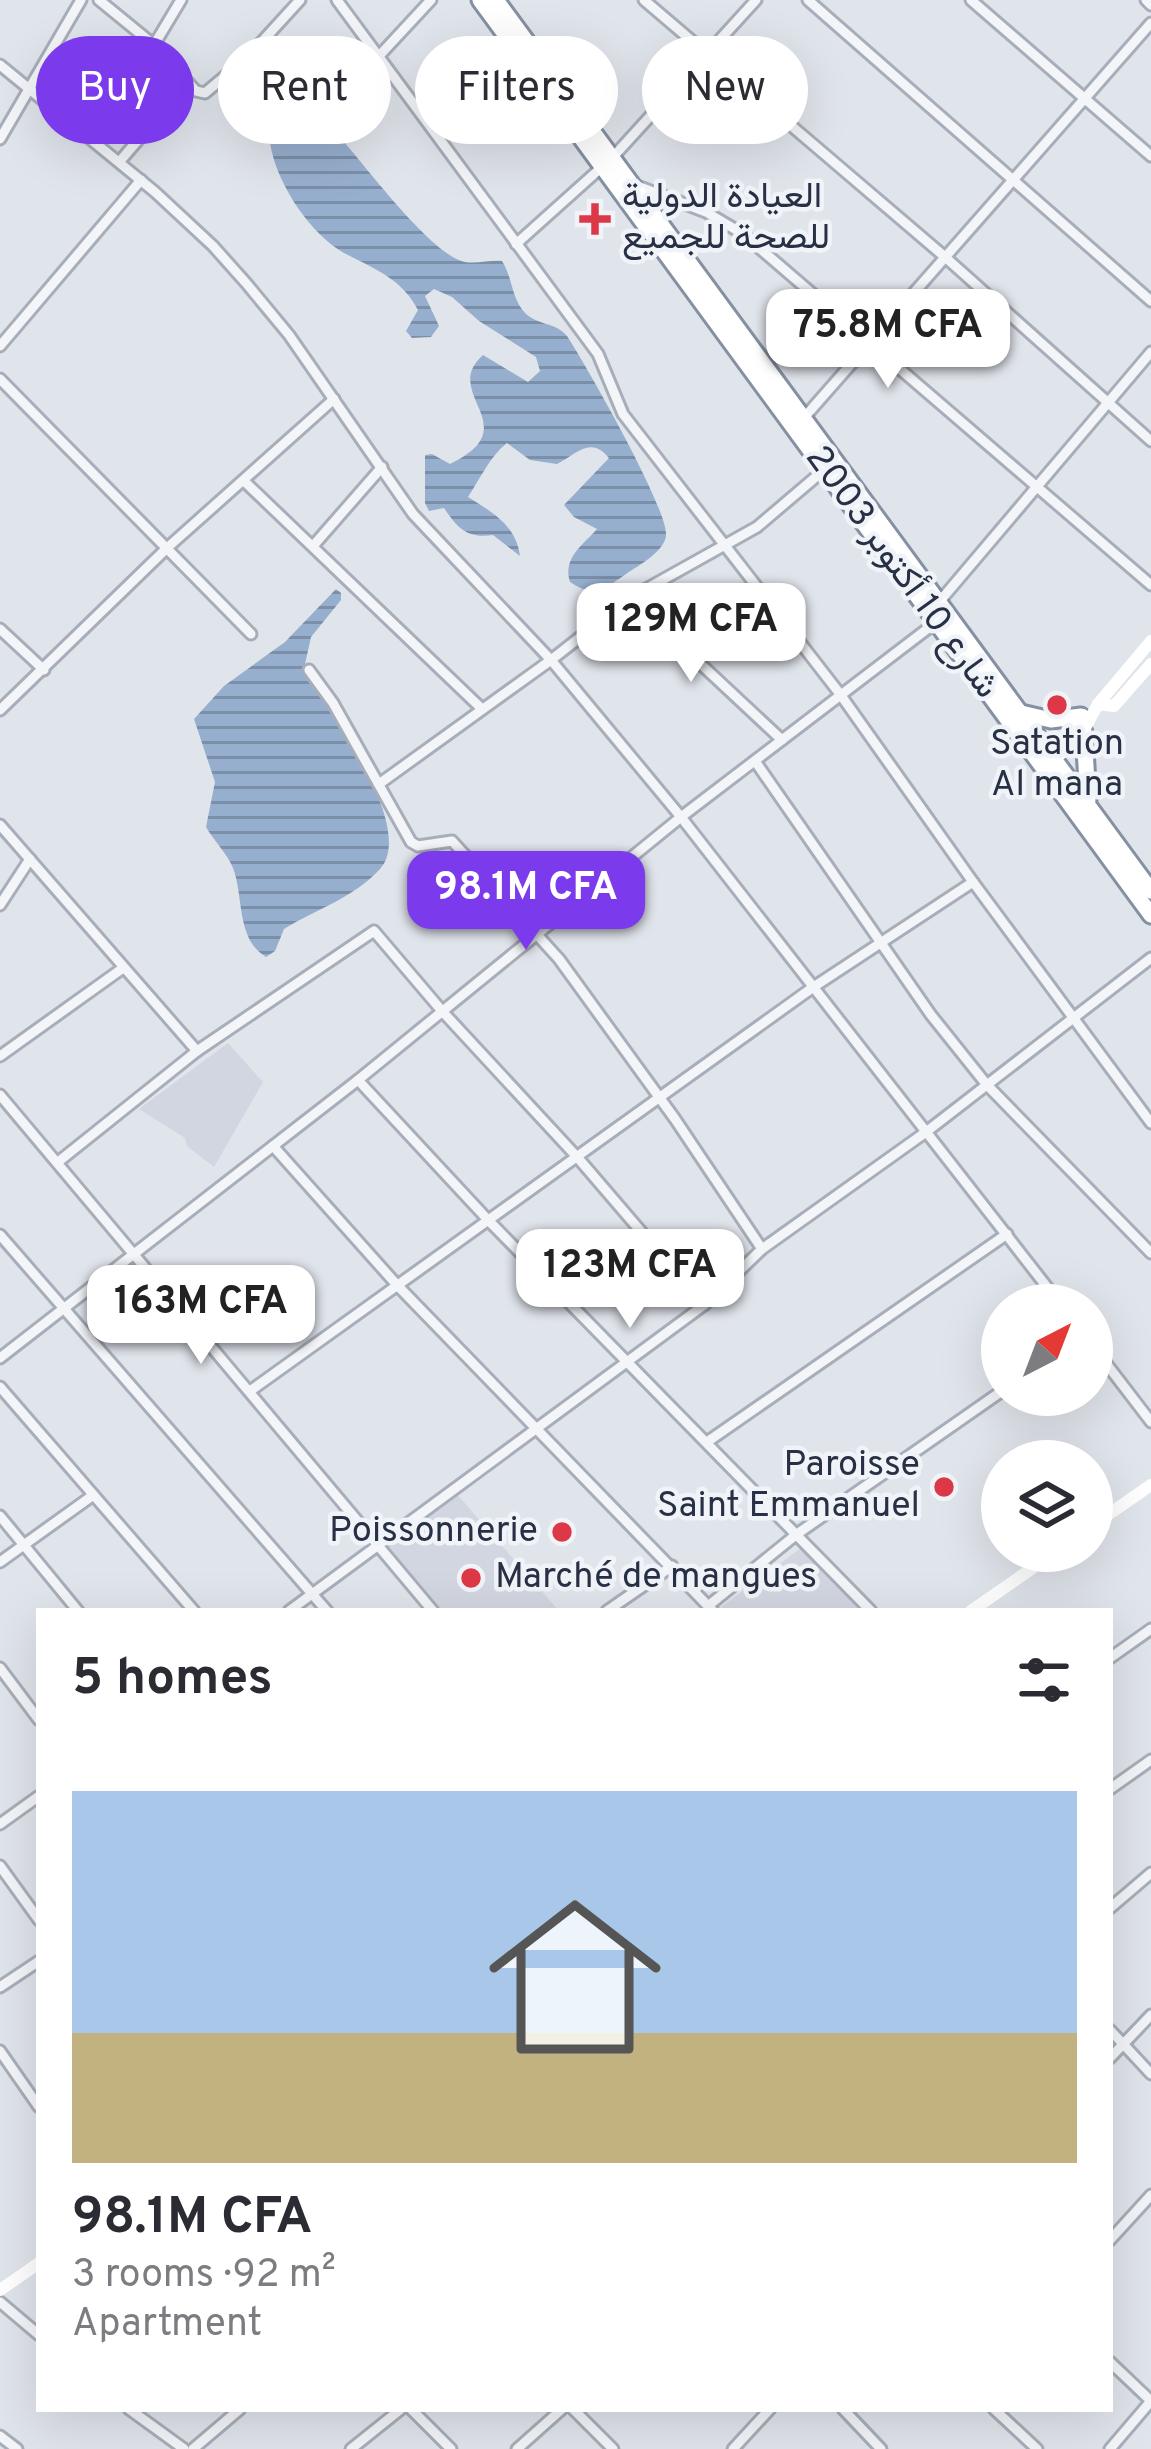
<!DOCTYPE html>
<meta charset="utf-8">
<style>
:root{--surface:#fff;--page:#f7f7f7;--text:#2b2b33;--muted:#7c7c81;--line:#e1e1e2;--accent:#7c3aed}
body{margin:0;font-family:Overpass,Vazirmatn,sans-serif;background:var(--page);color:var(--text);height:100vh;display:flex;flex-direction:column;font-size:45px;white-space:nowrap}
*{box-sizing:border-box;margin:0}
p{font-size:39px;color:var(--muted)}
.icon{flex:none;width:66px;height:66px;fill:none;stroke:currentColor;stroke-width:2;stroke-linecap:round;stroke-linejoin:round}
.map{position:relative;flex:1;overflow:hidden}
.drawer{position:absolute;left:36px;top:1608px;width:1077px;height:804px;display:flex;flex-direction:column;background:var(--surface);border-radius:0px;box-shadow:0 12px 48px #0002}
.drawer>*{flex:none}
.hud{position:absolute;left:36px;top:36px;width:1080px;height:108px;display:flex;gap:24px}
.needle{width:78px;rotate:42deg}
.tools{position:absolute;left:981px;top:1284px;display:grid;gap:24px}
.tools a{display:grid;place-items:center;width:132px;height:132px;border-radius:50%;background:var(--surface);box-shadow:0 12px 48px #0002;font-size:60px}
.price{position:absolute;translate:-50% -102px;padding:0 27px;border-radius:24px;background:#fff;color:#222;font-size:39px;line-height:78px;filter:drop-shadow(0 3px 6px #0008)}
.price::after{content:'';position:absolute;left:50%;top:72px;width:36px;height:27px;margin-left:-18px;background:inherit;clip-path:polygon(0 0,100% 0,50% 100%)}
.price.on{background:var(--accent);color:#fff}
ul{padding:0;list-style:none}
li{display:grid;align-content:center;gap:24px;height:636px;padding:0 36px}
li+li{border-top:3px solid var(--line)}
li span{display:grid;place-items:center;height:372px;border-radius:0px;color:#555}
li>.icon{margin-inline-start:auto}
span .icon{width:216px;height:216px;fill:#fffc;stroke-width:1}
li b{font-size:51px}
h2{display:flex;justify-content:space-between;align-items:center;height:144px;padding:0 36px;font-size:51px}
.pill{padding:0 42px;border-radius:54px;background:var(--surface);box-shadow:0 12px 48px #0002;font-size:42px;line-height:108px}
.pill.on{background:var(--accent);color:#fff}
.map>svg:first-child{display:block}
</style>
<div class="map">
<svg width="1151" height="2449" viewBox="0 0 1151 2449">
<defs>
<pattern id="water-rules" width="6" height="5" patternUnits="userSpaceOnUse" patternTransform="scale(3)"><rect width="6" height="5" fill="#97afce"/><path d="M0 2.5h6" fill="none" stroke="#7b8fa9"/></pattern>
</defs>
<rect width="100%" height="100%" fill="#e0e4eb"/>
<g fill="#d2d6e0">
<path d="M228 1043 263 1082 214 1167 187 1146 185 1138 139 1109Z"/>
<path d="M455 1492 559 1611H440L384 1546Z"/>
<path d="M801 1548 861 1611H725L721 1607Z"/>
</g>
<g fill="url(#water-rules)">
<path d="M288 104 313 111 326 121C354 150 429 255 465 262 476 264 491 260 502 261 513 278 511 299 526 314 540 326 555 322 567 336 586 365 669 510 666 536 663 553 639 565 626 574 604 589 595 599 570 582 562 558 584 544 597 529L574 517 564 505 609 458C590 435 576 455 557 464L530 460 507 443C490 456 480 479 468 497 492 512 516 525 520 556L493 535C466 539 457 527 444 508L429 511 425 503V455L432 454 450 464C529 426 439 394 483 355L528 382 540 371 536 357 479 321 452 297 434 289 425 296 439 326 431 337 412 338 406 331 418 310C402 279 375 269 346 254 308 234 269 173 269 130 269 116 273 106 288 104Z"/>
<path d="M336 589 341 593V600L311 637 305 664C324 704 418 827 380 869 355 897 315 910 284 929L275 951 266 957C236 939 244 897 233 868 227 853 214 841 206 827L215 782 194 719 224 686 285 642Z"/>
</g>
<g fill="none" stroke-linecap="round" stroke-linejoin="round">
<defs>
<g id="street">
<path d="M99 0 154 45 196 91 205 93 248 57 300 0"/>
<path d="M337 0 598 354 623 414 840 694 973 882 1151 1123"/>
<path d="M644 0 945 257 1151 441"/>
<path d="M808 0 1151 301"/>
<path d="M971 0 1151 156"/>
<path d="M1146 0 1151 5"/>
<path d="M379 56 431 0"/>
<path d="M0 65 155 192 213 246 246 283 289 335 413 514 551 660 681 817 1061 1305"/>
<path d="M0 139 81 0"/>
<path d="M120 161 139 139 133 125 132 69 154 45 181 0"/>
<path d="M632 184 706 212 743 234 1151 585"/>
<path d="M516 244 613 157 756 0"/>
<path d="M0 346 141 180"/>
<path d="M0 379 251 634"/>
<path d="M802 420 1151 23"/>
<path d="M244 481 482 709"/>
<path d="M313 546 382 467"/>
<path d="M630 598 782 740"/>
<path d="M940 601 1151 352"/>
<path d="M0 629 44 670"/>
<path d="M309 670 333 703 411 842 418 846 452 841 559 959 675 1119 762 1249"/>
<path d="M0 710 167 548 334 399"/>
<path d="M755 761 931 1015 987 1085 1151 1253"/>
<path d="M379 784 551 660 630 598 757 527 824 470"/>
<path d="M0 825 197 1051 58 1162"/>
<path d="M0 905 30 859"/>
<path d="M197 1051 374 931 442 1011 578 1158 704 1305"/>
<path d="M0 1056 123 968"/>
<path d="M358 1080 489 1221 871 1611"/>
<path d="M0 1095 433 1611"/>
<path d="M273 1146 397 1285 713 1611"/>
<path d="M0 1235 327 1611"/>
<path d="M1092 1345 1151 1422"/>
<path d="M0 1358 358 1080 681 817 939 620"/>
<path d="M0 1387 194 1611"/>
<path d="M250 1391 812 988 973 882"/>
<path d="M707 1442 1007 1234"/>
<path d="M0 1516 78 1611"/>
<path d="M0 1562 92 1496"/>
<path d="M708 1606 797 1534 1002 1391"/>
<path d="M289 1611 704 1305 762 1249 926 1132 1151 958"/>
<path d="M607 1611 672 1566"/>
<path d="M1110 1658 1151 1629"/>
<path d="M0 1668 39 1720"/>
<path d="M1110 1789 1151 1760"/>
<path d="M0 1824 39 1796"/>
<path d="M0 1866 39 1920"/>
<path d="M1110 1908 1151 1873"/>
<path d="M0 1987 39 1961"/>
<path d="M1110 2030 1151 2074"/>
<path d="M0 2051 39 2107"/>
<path d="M1110 2058 1151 2015"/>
<path d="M1110 2240 1151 2195"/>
<path d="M0 2302 39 2335"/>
<path d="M1110 2362 1151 2401"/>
<path d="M129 2409 184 2449"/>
<path d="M411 2409 451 2449"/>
<path d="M573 2409 613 2449"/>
<path d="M843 2409 881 2449"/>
<path d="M994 2409 1037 2449"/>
<path d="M0 2436 17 2449"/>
<path d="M193 2449 240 2409"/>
<path d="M351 2449 401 2409"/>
<path d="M517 2449 562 2409"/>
<path d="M733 2449 770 2409"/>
<path d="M1110 2449 1151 2401"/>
</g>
<g id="highway">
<path d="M480 0 1151 915"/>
<path d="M496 0 1151 891"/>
<path d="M1021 713 1051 720 1081 716"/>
<path d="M1084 732 1088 800"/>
</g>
</defs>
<use href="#street" stroke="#a8aeb9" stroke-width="15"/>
<use href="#highway" stroke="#8690a3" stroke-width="21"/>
<use href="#street" stroke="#f3f5f8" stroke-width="9"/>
<g stroke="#fff" stroke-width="12">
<path d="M1098 704 1114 706 1151 664"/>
<path d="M1044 758 1083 715"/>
<path d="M1048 762 1077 743 1098 704 1151 641"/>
<path d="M1092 1526 1151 1485"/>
<path d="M971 1611 1057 1551"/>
<path d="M0 2290 39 2263"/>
</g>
<use href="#highway" stroke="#fff" stroke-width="15"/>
</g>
<g fill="#dd3847" stroke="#f0f3f8" stroke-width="4.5">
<path d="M589 201h12v12h12v12h-12v12h-12v-12h-12v-12h12z"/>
<circle cx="1057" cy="705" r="12"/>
<circle cx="944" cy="1487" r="12"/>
<circle cx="562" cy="1532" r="12"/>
<circle cx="471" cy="1578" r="12"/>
</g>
<g text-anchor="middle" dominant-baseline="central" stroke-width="9" stroke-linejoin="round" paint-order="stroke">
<g font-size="36" fill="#273044" stroke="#f0f3f8" text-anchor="start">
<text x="622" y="198">العيادة الدولية<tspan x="622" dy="41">للصحة للجميع</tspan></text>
<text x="1057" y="745" text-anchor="middle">Satation<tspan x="1057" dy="41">Al mana</tspan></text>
<text x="920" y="1466" text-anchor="end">Paroisse<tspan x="920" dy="41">Saint Emmanuel</tspan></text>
<text x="538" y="1532" text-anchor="end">Poissonnerie</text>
<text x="495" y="1578">Marché de mangues</text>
</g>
<g font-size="36" fill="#273044" stroke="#f0f3f8">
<text transform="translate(901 573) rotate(54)">شارع 10 أكتوبر 2003</text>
</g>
</g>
</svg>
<div class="tools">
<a><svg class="needle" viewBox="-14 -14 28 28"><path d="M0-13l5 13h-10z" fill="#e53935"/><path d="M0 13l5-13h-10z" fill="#7c7c81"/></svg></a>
<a><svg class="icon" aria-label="layers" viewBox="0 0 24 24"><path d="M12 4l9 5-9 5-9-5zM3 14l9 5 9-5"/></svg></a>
</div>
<b class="price" style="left:888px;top:391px">75.8M CFA</b>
<b class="price" style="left:691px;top:685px">129M CFA</b>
<b class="price on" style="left:526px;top:953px">98.1M CFA</b>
<b class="price" style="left:630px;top:1331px">123M CFA</b>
<b class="price" style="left:201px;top:1367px">163M CFA</b>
<div class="hud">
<a class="pill on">Buy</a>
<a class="pill">Rent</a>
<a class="pill">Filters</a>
<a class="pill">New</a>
</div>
<section class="drawer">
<h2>5 homes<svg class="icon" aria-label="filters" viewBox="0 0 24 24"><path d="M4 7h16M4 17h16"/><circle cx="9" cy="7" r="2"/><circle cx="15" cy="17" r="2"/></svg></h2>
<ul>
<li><span style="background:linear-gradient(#a9c7e8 65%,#c2b280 0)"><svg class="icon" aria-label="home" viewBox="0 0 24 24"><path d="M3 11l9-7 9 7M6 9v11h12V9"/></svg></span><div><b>98.1M CFA</b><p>3 rooms · 92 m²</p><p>Apartment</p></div></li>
</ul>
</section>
</div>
